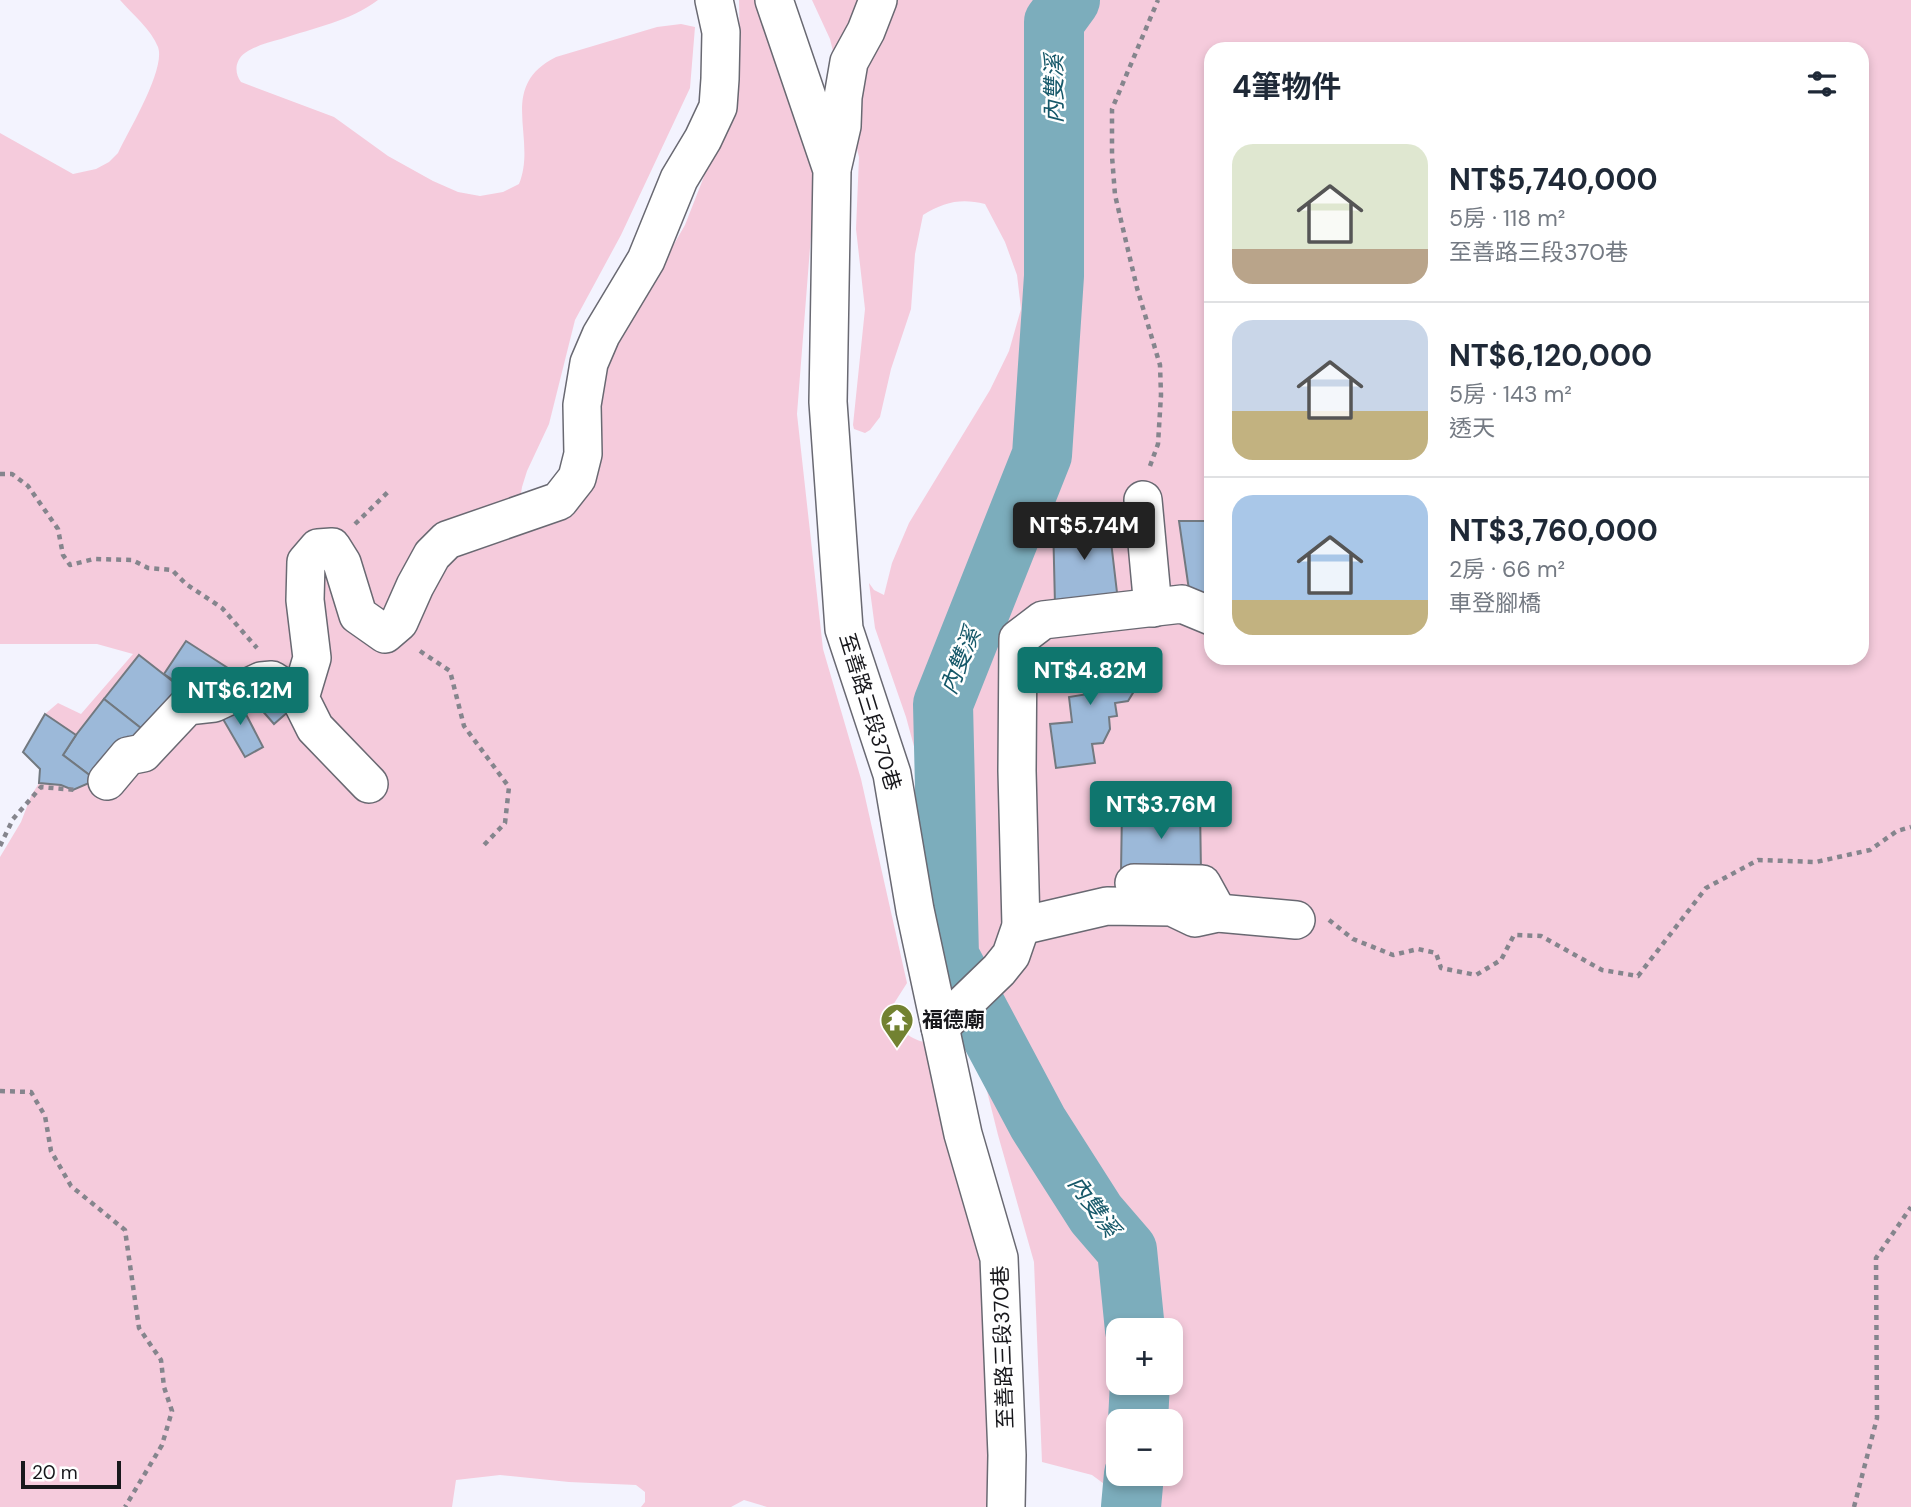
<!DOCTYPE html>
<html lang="zh-TW">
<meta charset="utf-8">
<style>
:root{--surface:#fff;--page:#f6f6f7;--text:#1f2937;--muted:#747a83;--line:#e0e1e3;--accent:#0f766e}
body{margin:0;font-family:"DM Sans","Noto Sans TC",sans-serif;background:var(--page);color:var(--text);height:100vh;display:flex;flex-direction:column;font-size:26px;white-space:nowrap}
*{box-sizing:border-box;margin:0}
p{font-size:23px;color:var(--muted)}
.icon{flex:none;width:38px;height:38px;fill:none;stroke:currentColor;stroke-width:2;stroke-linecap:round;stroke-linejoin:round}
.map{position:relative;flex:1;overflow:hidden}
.sheet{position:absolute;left:1204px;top:42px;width:665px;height:623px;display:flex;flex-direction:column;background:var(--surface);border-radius:21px;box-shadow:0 4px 10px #0003}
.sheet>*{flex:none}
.controls{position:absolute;left:1106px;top:1318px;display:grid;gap:14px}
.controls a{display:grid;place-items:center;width:77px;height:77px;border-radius:14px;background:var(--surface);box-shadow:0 4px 10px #0003;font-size:35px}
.scale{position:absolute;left:21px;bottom:18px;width:100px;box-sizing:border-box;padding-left:7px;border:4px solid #18181c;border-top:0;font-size:19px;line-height:24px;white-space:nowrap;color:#18181c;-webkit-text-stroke:5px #fff;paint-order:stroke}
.price{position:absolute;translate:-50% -60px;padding:0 16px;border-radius:7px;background:var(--accent);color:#fff;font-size:23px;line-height:46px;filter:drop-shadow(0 2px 4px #0008)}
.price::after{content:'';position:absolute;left:50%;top:42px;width:21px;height:16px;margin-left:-10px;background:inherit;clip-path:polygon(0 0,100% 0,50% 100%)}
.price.active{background:#222;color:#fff}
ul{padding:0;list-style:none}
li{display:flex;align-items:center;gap:21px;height:175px;padding:0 28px}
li+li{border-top:2px solid var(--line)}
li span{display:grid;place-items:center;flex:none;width:196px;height:140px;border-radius:21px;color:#555}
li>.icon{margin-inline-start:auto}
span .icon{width:84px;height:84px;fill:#fffc;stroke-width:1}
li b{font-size:30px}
h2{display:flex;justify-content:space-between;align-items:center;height:84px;padding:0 28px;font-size:30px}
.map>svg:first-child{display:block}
</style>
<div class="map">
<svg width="1911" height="1507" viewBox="0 0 1911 1507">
<rect width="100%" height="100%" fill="#f3f3fe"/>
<g fill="#f5cbdc" fill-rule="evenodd">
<path d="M120 0H378C350 21 314 28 281 39 269 42 255 46 245 53 235 60 234 73 241 82L334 117 388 156 433 181 458 192 480 196 503 192 519 184C538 138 496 87 556 57L657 27 681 24 695 27 690 88 621 235 575 320 549 424 527 471 522 487 518 512 541 527 597 402 608 359 685 225 735 97 740 56 739 0H760L816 171 797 414 823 649 861 779 907 983 893 1005C903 1031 902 1037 931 1044L985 1287 995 1507H767L744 1500 731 1507H641L645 1502V1492L636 1485 569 1482 500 1475 456 1480 452 1507H0V857L21 822 31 796 39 783 40 769 23 752 45 714 58 703 81 714 133 654 97 644H0V133L73 174 96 169 109 162 118 153C129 130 166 69 158 47 151 29 132 14 120 0Z"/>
<path d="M812 0H1911V1507H1123L1115 1492 1092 1475 1042 1462 1034 1262 998 1135 969 1019 946 948 934 873 927 794 906 717 875 628 869 583 874 590 884 595 892 563 909 523 990 390 1009 351 1021 309 1017 275 1005 242 985 204C961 198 944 202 923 215L915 254 911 309 891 369 880 417 870 430 865 433 854 429 853 425 865 309 856 229 859 157 830 39ZM1211 49H1862V658H1211ZM1118 1330H1171V1382H1118ZM1118 1421H1171V1474H1118Z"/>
</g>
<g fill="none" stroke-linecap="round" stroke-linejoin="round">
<g stroke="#7cadbc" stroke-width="60">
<path d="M1070 0 1054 22V276L1042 455 943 704 949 956 1038 1123 1096 1214 1127 1250 1135 1330"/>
<path d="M1138 1421 1140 1382"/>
<path d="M1131 1507 1134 1474"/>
</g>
</g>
<g fill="#9cb9d9" stroke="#727980" stroke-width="2">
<path d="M1108 516 1118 601 1055 605 1053 521Z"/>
<path d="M1179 521H1211V595L1190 597Z"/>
<path d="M186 641 231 670 208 704 164 674Z"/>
<path d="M1124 648 1128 679 1109 682 1110 691 1136 688 1128 701 1115 703 1117 716 1109 717 1110 729 1103 743 1092 744 1095 763 1056 768 1050 724 1072 722 1069 697 1094 693 1093 685 1074 687 1070 655Z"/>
<path d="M139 655 185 691 151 736 104 699Z"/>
<path d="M268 687 289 711 274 724 253 700Z"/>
<path d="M237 697 263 747 245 757 216 707Z"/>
<path d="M104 699 151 736 143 748 128 737 96 780 63 755 76 735Z"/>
<path d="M45 714 76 735 63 755 96 780 73 790 61 785 39 783 40 769 23 752Z"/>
<path d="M1200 807 1201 873H1121L1122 809Z"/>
</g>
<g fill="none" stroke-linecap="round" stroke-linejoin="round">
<defs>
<g id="minor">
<path d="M774 0 832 170 828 402 844 629 892 774 915 910 963 1134 999 1258 1007 1455 1006 1507"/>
<path d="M833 165 842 126 843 97 849 62 866 31 878 0"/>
<path d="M1143 500 1153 608"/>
<path d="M107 781 128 756 143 753 187 706 214 703 261 681 272 680 300 698"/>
<path d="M369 784 315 728 300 698 312 658 305 600 306 562 318 548 332 547 342 563 358 615 385 634 399 622 415 586 432 555 447 540 559 501 577 478 583 454 582 405 589 363 601 335 646 260 679 179 703 139 718 107 720 79 721 32 714 0"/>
<path d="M1134 883 1202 884 1218 913"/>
<path d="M1021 926 1107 906 1172 907 1195 918 1218 913 1296 920"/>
<path d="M940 1027 999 970 1011 955 1021 926 1017 771 1018 639 1043 620 1182 604 1211 616"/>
</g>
</defs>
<use href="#minor" stroke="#696972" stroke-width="40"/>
<g stroke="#85858d" stroke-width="4.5" stroke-dasharray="5 5" stroke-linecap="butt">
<path d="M1150 466 1158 444 1161 395 1160 365 1137 288 1115 195 1112 156V109L1158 0"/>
<path d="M0 474H12L28 486 58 529 63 555 70 565 94 559 132 560 148 568 172 570 186 584 222 608 257 648"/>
<path d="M355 524 389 491"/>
<path d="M420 651 450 671 464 726 509 787 505 823 484 845"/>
<path d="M0 846 13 819 41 787 76 790"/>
<path d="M1329 920 1353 939 1393 955 1418 949 1436 953 1441 968 1476 975 1501 960 1514 935 1541 936 1602 970 1638 976 1706 888 1758 860 1816 862 1870 850 1897 831 1911 827"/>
<path d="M0 1091 31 1092 45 1116 51 1151 71 1186 125 1230 139 1328 161 1360 164 1387 172 1411 162 1445 125 1507"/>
<path d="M1854 1507 1877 1418 1876 1258 1911 1207"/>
</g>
<use href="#minor" stroke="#fff" stroke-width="37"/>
</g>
<defs>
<symbol id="temple-pin" viewBox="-11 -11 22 30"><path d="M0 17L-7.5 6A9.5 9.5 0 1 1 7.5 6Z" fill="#728231" stroke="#fff"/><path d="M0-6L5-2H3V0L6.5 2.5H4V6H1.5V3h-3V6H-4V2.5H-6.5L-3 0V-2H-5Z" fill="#fff"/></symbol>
</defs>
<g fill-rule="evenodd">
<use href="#temple-pin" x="878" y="1001" width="38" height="52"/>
</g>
<g text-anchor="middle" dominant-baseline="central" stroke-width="5" stroke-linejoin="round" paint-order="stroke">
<g font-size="21" fill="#18181c" stroke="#fff">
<text transform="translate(870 712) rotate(73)">至善路三段370巷</text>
<text transform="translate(1003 1347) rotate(-92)">至善路三段370巷</text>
</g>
<g font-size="21" font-weight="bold" fill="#18181c" stroke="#fff" text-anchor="start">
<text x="922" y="1020">福德廟</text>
</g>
<g font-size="23" font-style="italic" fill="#165869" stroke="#fff">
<text transform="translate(1054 89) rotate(-90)">內雙溪</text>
<text transform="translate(960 661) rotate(-68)">內雙溪</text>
<text transform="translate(1094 1206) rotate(54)">內雙溪</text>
</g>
</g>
</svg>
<div class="controls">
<a>+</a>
<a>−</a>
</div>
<div class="scale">20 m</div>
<b class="price active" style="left:1084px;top:562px">NT$5.74M</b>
<b class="price" style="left:1090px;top:707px">NT$4.82M</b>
<b class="price" style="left:240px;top:727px">NT$6.12M</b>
<b class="price" style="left:1161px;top:841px">NT$3.76M</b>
<section class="sheet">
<h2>4筆物件<svg class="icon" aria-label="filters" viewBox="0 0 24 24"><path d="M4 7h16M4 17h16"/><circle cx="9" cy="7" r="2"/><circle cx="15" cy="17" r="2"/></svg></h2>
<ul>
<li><span style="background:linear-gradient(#dfe7d0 75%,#b9a48a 0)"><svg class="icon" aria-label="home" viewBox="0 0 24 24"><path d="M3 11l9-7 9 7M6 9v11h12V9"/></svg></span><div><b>NT$5,740,000</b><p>5房 · 118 m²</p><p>至善路三段370巷</p></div></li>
<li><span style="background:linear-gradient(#c9d6e8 65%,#c2b280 0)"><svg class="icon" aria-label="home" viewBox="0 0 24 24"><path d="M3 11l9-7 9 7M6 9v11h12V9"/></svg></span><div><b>NT$6,120,000</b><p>5房 · 143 m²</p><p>透天</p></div></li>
<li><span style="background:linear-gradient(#a9c7e8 75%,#c2b280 0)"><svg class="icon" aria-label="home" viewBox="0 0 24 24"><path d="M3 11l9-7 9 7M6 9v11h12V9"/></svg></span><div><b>NT$3,760,000</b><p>2房 · 66 m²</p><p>車登腳橋</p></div></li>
</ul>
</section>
</div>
